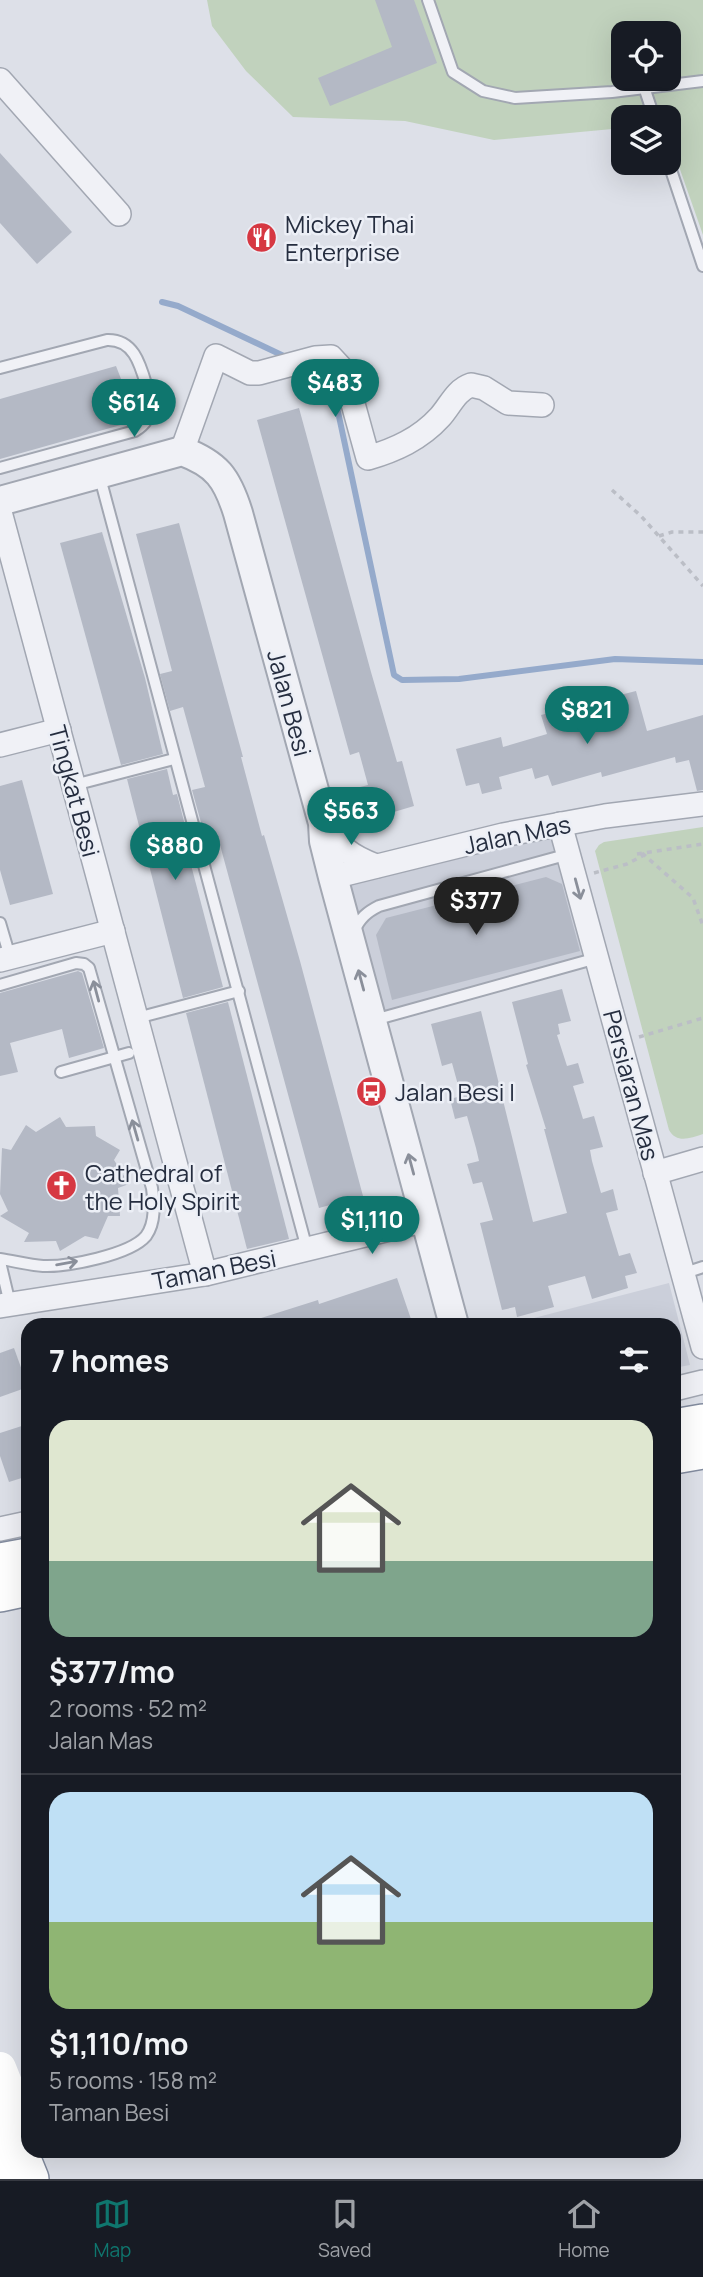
<!DOCTYPE html>
<meta charset="utf-8">
<style>
:root{--surface:#171b24;--page:#242831;--text:#f1f3f6;--muted:#9ea1a6;--line:#363941;--accent:#0f766e}
body{margin:0;font-family:Manrope,sans-serif;background:var(--page);color:var(--text);height:100vh;display:flex;flex-direction:column;font-size:26px;white-space:nowrap}
*{box-sizing:border-box;margin:0}
p{font-size:23px;color:var(--muted)}
.icon{flex:none;width:38px;height:38px;fill:none;stroke:currentColor;stroke-width:2;stroke-linecap:round;stroke-linejoin:round}
.map{position:relative;flex:1;overflow:hidden}
.details{position:absolute;left:21px;top:1318px;width:660px;height:840px;display:flex;flex-direction:column;background:var(--surface);border-radius:21px;box-shadow:0 7px 28px #0002}
.details>*{flex:none}
.fabs{position:absolute;left:611px;top:21px;display:grid;gap:14px}
.fabs a{display:grid;place-items:center;width:70px;height:70px;border-radius:14px;background:var(--surface);box-shadow:0 7px 28px #0002;font-size:35px}
.price{position:absolute;translate:-50% -60px;padding:0 16px;border-radius:24px;background:var(--accent);color:#fff;font-size:23px;line-height:46px;filter:drop-shadow(0 2px 4px #0008)}
.price::after{content:'';position:absolute;left:50%;top:42px;width:21px;height:16px;margin-left:-10px;background:inherit;clip-path:polygon(0 0,100% 0,50% 100%)}
.price.selected{background:#222;color:#fff}
ul{padding:0;list-style:none}
li{display:grid;align-content:center;gap:14px;height:371px;padding:0 28px}
li+li{border-top:2px solid var(--line)}
li span{display:grid;place-items:center;height:217px;border-radius:21px;color:#555}
li>.icon{margin-inline-start:auto}
span .icon{width:126px;height:126px;fill:#fffc;stroke-width:1}
li b{font-size:30px}
h2{display:flex;justify-content:space-between;align-items:center;height:84px;padding:0 28px;font-size:30px}
.menu{display:flex;justify-content:space-around;align-items:center;height:98px;border-top:2px solid var(--line);background:var(--surface);font-size:19px;color:var(--muted)}
.menu a{display:grid;justify-items:center;gap:4px}
.menu .selected{color:var(--accent)}
.map>svg:first-child{display:block}
</style>
<div class="map">
<svg width="703" height="2179" viewBox="0 0 703 2179">
<rect width="100%" height="100%" fill="#dde0e8"/>
<g fill="#cbcfda">
<path d="M560 824 597 958 371 1020 333 877Z"/>
<path d="M669 1283 690 1365 674 1368V1325H507Z"/>
</g>
<g fill="#c1d2bd" fill-rule="evenodd">
<path d="M207 0H703V235L669 138 668 117H623V128L494 140 405 121 293 117 246 71 212 26ZM623 33H668V79H623Z"/>
<path d="M703 827V1134C690 1138 677 1144 669 1130L595 851 599 845 604 842Z"/>
</g>
<g fill="none" stroke-linecap="round" stroke-linejoin="round">
<g stroke="#95aacb" stroke-width="6">
<path d="M162 302 178 306 288 358"/>
<path d="M307 367 323 374 334 393 394 675 402 680 459 679 615 659 703 662"/>
</g>
</g>
<g fill="#b4b9c5">
<path d="M375 0H414L437 63 330 106 318 78 392 47Z"/>
<path d="M0 153 72 232 37 264 0 223Z"/>
<path d="M116 366 123 384 127 382 134 405 131 407 135 421 0 459V399Z"/>
<path d="M299 408 371 672 397 762 402 761 414 806 377 817 374 805 362 808 356 788 368 785 359 752 350 755 257 420Z"/>
<path d="M179 523 243 757H241L262 836 264 835 300 961 363 1196 319 1208 217 834 205 837 192 790 205 787 183 707 170 711 160 674 172 671 136 534Z"/>
<path d="M102 532 145 678 163 754 121 765 60 543Z"/>
<path d="M636 691 647 731 703 715V790L697 791 689 760 676 763 675 757 602 777 601 772 552 786 548 775 535 779 532 768 499 777 502 789 482 794 479 783 466 786 456 749 501 737 503 747 547 734 541 715Z"/>
<path d="M167 769 173 795 177 794 189 841 185 842 223 987 183 998 127 779Z"/>
<path d="M22 780 53 894 10 905 0 870V786Z"/>
<path d="M546 877 562 884 580 951 392 1000 376 935 386 918Z"/>
<path d="M78 971 82 973 104 1048 69 1058 62 1029 10 1043 18 1072 0 1076V993Z"/>
<path d="M562 989 571 1021 558 1024 560 1034 557 1035 567 1066 578 1063 584 1083 573 1086 583 1119 594 1116 603 1147 590 1150 592 1161 601 1193 613 1189 618 1210 606 1213 619 1256 630 1253 637 1273 625 1276 628 1288 592 1299 585 1276 548 1286 554 1307 517 1317 515 1307 502 1310 480 1223 493 1220 482 1182 473 1184 467 1164 479 1161 476 1148 467 1116 455 1119 450 1099 461 1096 452 1063 442 1066 431 1024 481 1011 533 1222 567 1213 544 1129H546L526 1065 528 1064 512 1002Z"/>
<path d="M228 1002 289 1239 247 1249 186 1013Z"/>
<path d="M60 1117 66 1127 95 1126 96 1136 120 1150 114 1160 129 1184 118 1188 120 1216H108L98 1239 85 1236 60 1251 56 1241 24 1242 29 1233 0 1216 8 1211 0 1194 2 1148 11 1150 26 1125 36 1132Z"/>
<path d="M397 1278 413 1325H252V1321L318 1300 319 1304Z"/>
<path d="M14 1348 28 1387 0 1397V1353Z"/>
<path d="M28 1424V1476L9 1482 0 1456V1433Z"/>
</g>
<g fill="none" stroke-linecap="round" stroke-linejoin="round">
<defs>
<g id="service">
<path d="M428 0 453 72 483 91 515 98 612 92 703 81"/>
<path d="M644 87 654 117"/>
<path d="M668 161 703 266"/>
<path d="M0 368 107 340C139 339 142 375 151 400 152 414 147 424 135 431L0 468"/>
<path d="M99 474C167 733 239 990 307 1249"/>
<path d="M74 785 174 759"/>
<path d="M0 923 10 957"/>
<path d="M354 931C360 918 367 912 379 906L569 854"/>
<path d="M0 985 76 963 84 964 89 968 152 1188C154 1204 156 1222 146 1236 130 1255 67 1267 43 1266 29 1265 14 1261 0 1259"/>
<path d="M137 1018 239 991"/>
<path d="M374 1020 597 958"/>
<path d="M61 1072 129 1053"/>
<path d="M0 1262 10 1304"/>
<path d="M682 1274 703 1267"/>
</g>
<g id="minor">
<path d="M0 80 119 214"/>
<path d="M182 451 216 356 250 373H259L315 358 331 357 344 371 368 458C395 450 420 439 440 417 450 406 456 390 471 385L484 388 508 403 542 405"/>
<path d="M0 512 205 1274"/>
<path d="M0 745 59 730"/>
<path d="M323 823C341 848 348 855 376 866"/>
<path d="M560 824 703 1347"/>
<path d="M333 877 503 835 605 816 703 804"/>
<path d="M0 960 113 931"/>
<path d="M655 1173 703 1159"/>
<path d="M0 1306 205 1274 426 1220"/>
<path d="M674 1389 703 1382"/>
<path d="M0 1529 28 1523"/>
</g>
<path id="tertiary" d="M0 501 182 451C217 464 227 478 238 513L323 823 324 841 333 877 454 1325"/>
<g id="trunk">
<path d="M674 1428 703 1423"/>
<path d="M674 1455 703 1450"/>
<path d="M0 1562 28 1557"/>
<path d="M0 1593 28 1587"/>
<path d="M0 2105 30 2179"/>
</g>
</defs>
<use href="#service" stroke="#a2a7b2" stroke-width="14"/>
<use href="#minor" stroke="#a2a7b2" stroke-width="26"/>
<use href="#tertiary" stroke="#a2a7b2" stroke-width="32"/>
<use href="#trunk" stroke="#838c9f" stroke-width="40"/>
<g stroke="#bbbec6" stroke-width="3.5" stroke-dasharray="5 5" stroke-linecap="butt">
<path d="M612 490 641 516 703 586"/>
<path d="M659 536 672 532H703"/>
<path d="M642 853 693 898 703 926"/>
<path d="M637 854 703 844"/>
<path d="M594 873 627 864 644 855"/>
<path d="M639 1037 703 1018"/>
</g>
<use href="#service" stroke="#f0f1f6" stroke-width="10"/>
<use href="#minor" stroke="#f0f1f6" stroke-width="23"/>
<use href="#tertiary" stroke="#f0f1f6" stroke-width="28"/>
<g stroke="#fff" stroke-width="32">
<path d="M0 2068 24 2128"/>
<path d="M0 2165 6 2179"/>
</g>
<use href="#trunk" stroke="#fff" stroke-width="37"/>
</g>
<defs><path id="oneway-shaft" d="M-6 0H5M1.5-3L5.5 0L1.5 3" fill="none" stroke-width="1.6" stroke-linecap="round" stroke-linejoin="round" transform="scale(1.75)"/></defs>
<g stroke="#8a8f9a">
<use href="#oneway-shaft" transform="translate(578 889) rotate(75)"/>
<use href="#oneway-shaft" transform="translate(361 980) rotate(-105)"/>
<use href="#oneway-shaft" transform="translate(96 991) rotate(-105)"/>
<use href="#oneway-shaft" transform="translate(135 1130) rotate(-106)"/>
<use href="#oneway-shaft" transform="translate(411 1164) rotate(-105)"/>
<use href="#oneway-shaft" transform="translate(67 1263) rotate(-10)"/>
</g>
<defs>
<symbol id="restaurant-disc" viewBox="-11 -11 22 22"><circle r="9.5" fill="#d63842" stroke="#eceff6"/><path d="M-5-6h1v4h1v-4h1v4h1v-4h1v5L-1.5 .5V6h-2V.5L-5-1ZM5-6V6H3V1.5H1.5Q1.5-4 5-6Z" fill="#fff"/></symbol>
<symbol id="bus-disc" viewBox="-11 -11 22 22"><circle r="9.5" fill="#d63842" stroke="#eceff6"/><path d="M-5-6H5V4H4V6H2V4H-2V6H-4V4H-5ZM-3.5-4V0h7V-4ZM-3.5 1.2v1.5H-2V1.2ZM2 1.2v1.5H3.5V1.2Z" fill="#fff"/></symbol>
<symbol id="church-disc" viewBox="-11 -11 22 22"><circle r="9.5" fill="#d63842" stroke="#eceff6"/><path d="M-1.2-6h2.4v3.5h3.3v2.4h-3.3V6h-2.4V-.1h-3.3v-2.4h3.3Z" fill="#fff"/></symbol>
</defs>
<g fill-rule="evenodd">
<use href="#restaurant-disc" x="244" y="220" width="35" height="35"/>
<use href="#bus-disc" x="354" y="1074" width="35" height="35"/>
<use href="#church-disc" x="44" y="1168" width="35" height="35"/>
</g>
<g text-anchor="middle" dominant-baseline="central" stroke-width="5" stroke-linejoin="round" paint-order="stroke">
<g font-size="24" fill="#252d3f" stroke="#eceff6" text-anchor="start">
<text x="285" y="223">Mickey Thai<tspan x="285" dy="28">Enterprise</tspan></text>
<text x="395" y="1091">Jalan Besi I</text>
<text x="85" y="1172">Cathedral of<tspan x="85" dy="28">the Holy Spirit</tspan></text>
</g>
<g font-size="24" fill="#252d3f" stroke="#eceff6">
<text transform="translate(290 703) rotate(75)">Jalan Besi</text>
<text transform="translate(75 791) rotate(75)">Tingkat Besi</text>
<text transform="translate(517 834) rotate(-12)">Jalan Mas</text>
<text transform="translate(632 1085) rotate(75)">Persiaran Mas</text>
<text transform="translate(214 1269) rotate(-11)">Taman Besi</text>
</g>
</g>
</svg>
<div class="fabs">
<a><svg class="icon" aria-label="locate" viewBox="0 0 24 24"><circle cx="12" cy="12" r="6"/><path d="M12 2v4M12 18v4M2 12h4M18 12h4"/></svg></a>
<a><svg class="icon" aria-label="layers" viewBox="0 0 24 24"><path d="M12 4l9 5-9 5-9-5zM3 14l9 5 9-5"/></svg></a>
</div>
<b class="price" style="left:335px;top:419px">$483</b>
<b class="price" style="left:134px;top:439px">$614</b>
<b class="price" style="left:587px;top:746px">$821</b>
<b class="price" style="left:351px;top:847px">$563</b>
<b class="price" style="left:175px;top:882px">$880</b>
<b class="price selected" style="left:476px;top:937px">$377</b>
<b class="price" style="left:372px;top:1256px">$1,110</b>
<section class="details">
<h2>7 homes<svg class="icon" aria-label="filters" viewBox="0 0 24 24"><path d="M4 7h16M4 17h16"/><circle cx="9" cy="7" r="2"/><circle cx="15" cy="17" r="2"/></svg></h2>
<ul>
<li><span style="background:linear-gradient(#dfe7d0 65%,#7fa58c 0)"><svg class="icon" aria-label="home" viewBox="0 0 24 24"><path d="M3 11l9-7 9 7M6 9v11h12V9"/></svg></span><div><b>$377/mo</b><p>2 rooms · 52 m²</p><p>Jalan Mas</p></div></li>
<li><span style="background:linear-gradient(#bfe0f5 60%,#8fb573 0)"><svg class="icon" aria-label="home" viewBox="0 0 24 24"><path d="M3 11l9-7 9 7M6 9v11h12V9"/></svg></span><div><b>$1,110/mo</b><p>5 rooms · 158 m²</p><p>Taman Besi</p></div></li>
</ul>
</section>
</div>
<nav class="menu">
<a class="selected"><svg class="icon" aria-label="map" viewBox="0 0 24 24"><path d="M3 6l6-2 6 2 6-2v14l-6 2-6-2-6 2zM9 4v14M15 6v14"/></svg>Map</a>
<a><svg class="icon" aria-label="saved" viewBox="0 0 24 24"><path d="M7 4h10v16l-5-4-5 4z"/></svg>Saved</a>
<a><svg class="icon" aria-label="home" viewBox="0 0 24 24"><path d="M3 11l9-7 9 7M6 9v11h12V9"/></svg>Home</a>
</nav>
